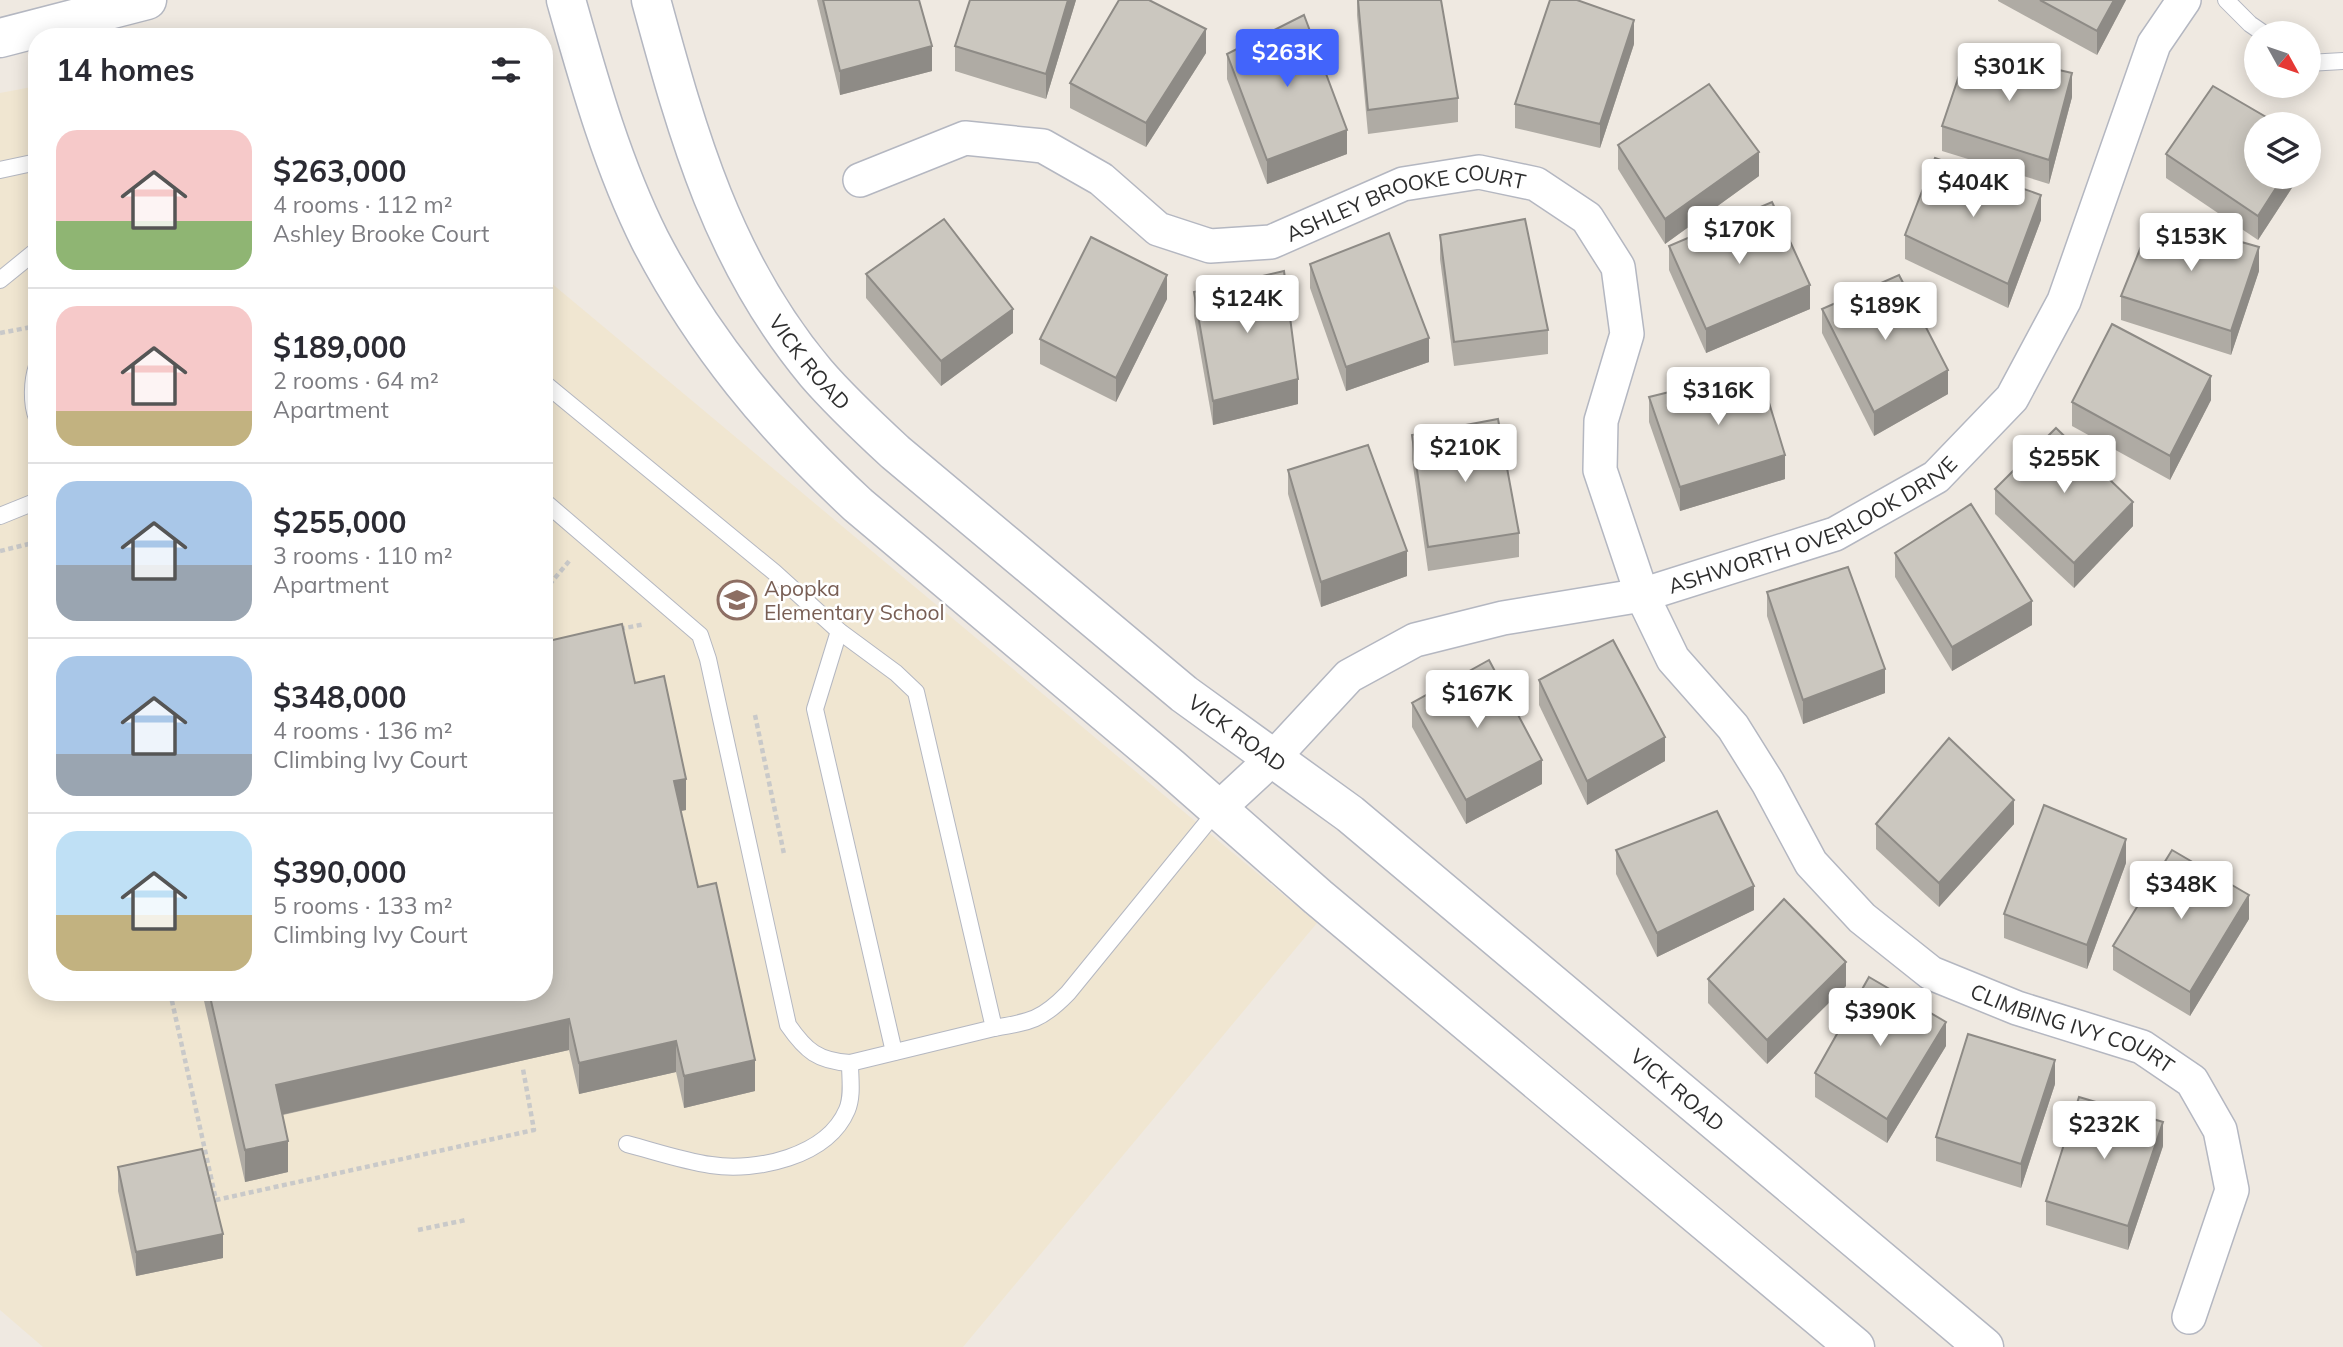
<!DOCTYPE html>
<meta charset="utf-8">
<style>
:root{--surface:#fff;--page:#f2f2f3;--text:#2b2b33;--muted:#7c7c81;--line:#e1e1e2;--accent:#4264fb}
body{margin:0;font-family:Mulish,sans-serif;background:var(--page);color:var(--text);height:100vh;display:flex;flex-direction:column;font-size:26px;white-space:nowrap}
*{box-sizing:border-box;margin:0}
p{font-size:23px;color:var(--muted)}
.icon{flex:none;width:38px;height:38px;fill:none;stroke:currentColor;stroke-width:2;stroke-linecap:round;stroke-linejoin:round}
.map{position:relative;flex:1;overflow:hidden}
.drawer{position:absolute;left:28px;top:28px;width:525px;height:973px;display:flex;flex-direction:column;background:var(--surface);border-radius:28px;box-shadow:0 4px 18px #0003}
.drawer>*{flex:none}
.needle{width:46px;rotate:130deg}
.fabs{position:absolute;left:2244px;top:21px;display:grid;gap:14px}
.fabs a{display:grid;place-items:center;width:77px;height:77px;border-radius:50%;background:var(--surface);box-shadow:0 4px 18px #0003;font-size:35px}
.price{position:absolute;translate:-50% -60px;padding:0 16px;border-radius:7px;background:#fff;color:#222;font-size:23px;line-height:46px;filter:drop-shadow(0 2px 4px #0008)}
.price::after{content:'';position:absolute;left:50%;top:42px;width:21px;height:16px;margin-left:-10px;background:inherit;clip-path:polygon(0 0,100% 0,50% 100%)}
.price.selected{background:var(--accent);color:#fff}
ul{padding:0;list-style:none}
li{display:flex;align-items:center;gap:21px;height:175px;padding:0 28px}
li+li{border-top:2px solid var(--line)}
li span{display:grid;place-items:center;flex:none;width:196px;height:140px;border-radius:21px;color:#555}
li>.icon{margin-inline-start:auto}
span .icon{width:84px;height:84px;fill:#fffc;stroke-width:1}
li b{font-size:30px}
h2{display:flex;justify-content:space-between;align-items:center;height:84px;padding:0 28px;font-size:30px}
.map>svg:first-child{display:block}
</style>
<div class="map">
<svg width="2343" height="1347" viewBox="0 0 2343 1347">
<rect width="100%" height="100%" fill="#efe9e1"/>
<path fill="#f0e6d1" d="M37 86V992H544V277L1317 923 963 1347H43L0 1310V93Z"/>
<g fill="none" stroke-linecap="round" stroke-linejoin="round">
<defs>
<g id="lane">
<path d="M2226 0 2250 24 2263 33"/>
<path d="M2308 63 2343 61"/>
<path d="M0 170 37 162"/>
<path d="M0 280 37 250"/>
<path d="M37 366C32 381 31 403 37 418"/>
<path d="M544 383 774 572 839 631 896 673 916 692 994 1028 850 1063C818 1061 806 1051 788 1025L708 659 700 635 544 501"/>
<path d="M0 516 37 501"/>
<path d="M839 631 815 709 894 1052"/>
<path d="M994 1028C1030 1022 1042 1020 1068 993L1218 809"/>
<path d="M627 1144C654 1151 683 1161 711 1165 756 1172 827 1157 847 1110 853 1096 850 1078 850 1063"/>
</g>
<g id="street">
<path id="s1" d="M860 180 965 138 1043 146 1101 179 1158 229 1210 246 1271 242 1403 184 1479 172 1536 184 1587 218 1618 267 1627 334 1601 421 1600 470 1642 595 1673 659 1733 727 1768 783 1811 863 1862 918 1931 973 2017 1008 2142 1047 2192 1081 2220 1130 2232 1190 2189 1317"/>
<path id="s2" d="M1218 809 1273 758 1349 676 1415 640 1503 618 1642 595 1835 534 1936 477 2012 398 2064 301 2154 44 2184 0"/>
</g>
<g id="secondary">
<path d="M566 0C589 81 612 164 650 240 704 344 773 426 858 505L1170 767 1318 897 1855 1347"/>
<path id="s3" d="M651 0C688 136 723 262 816 373 840 401 868 427 895 452L1184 694 1350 814 1984 1347"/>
<path d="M0 38 147 0"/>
</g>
</defs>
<use href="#lane" stroke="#b4b7c1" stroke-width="18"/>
<use href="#street" stroke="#b4b7c1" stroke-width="36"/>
<use href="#secondary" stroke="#b4b7c1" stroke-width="41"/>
<g stroke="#c9c9c9" stroke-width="4.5" stroke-dasharray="5 3.5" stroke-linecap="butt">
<path d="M0 333 37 326"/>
<path d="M0 551 37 542"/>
<path d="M544 591 570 560"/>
<path d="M620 629 645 624"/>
<path d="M755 715 784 854"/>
<path d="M170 992 216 1200 534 1130 523 1069"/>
<path d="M418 1230 466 1220"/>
</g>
<use href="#lane" stroke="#fff" stroke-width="16"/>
<use href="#street" stroke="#fff" stroke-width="33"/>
<use href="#secondary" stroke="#fff" stroke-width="38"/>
</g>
<g fill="#afaba4">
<path d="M817 0H919L932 71 840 95Z"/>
<path d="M1076 0 1046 99 955 71V46Z"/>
<path d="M1357 0H1441L1458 98V122L1368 134 1357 15Z"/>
<path d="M1998 0H2126L2097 55 1998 1Z"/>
<path d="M1634 44 1600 148 1515 128V104Z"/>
<path d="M1206 53 1146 147 1070 108V83Z"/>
<path d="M1227 54 1347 154 1267 184 1227 79Z"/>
<path d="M2072 97 2049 184 1942 151V126Z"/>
<path d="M1618 145 1759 176 1665 244 1618 169Z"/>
<path d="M2166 154 2299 177 2258 240 2166 178Z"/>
<path d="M2041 220 2008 308 1905 259V235Z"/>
<path d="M1440 235 1548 330V354L1454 366 1440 259Z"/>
<path d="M1669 246 1810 309 1706 353 1669 270Z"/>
<path d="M1310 264 1429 362 1346 391 1310 288Z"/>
<path d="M2259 271 2231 355 2121 320V296Z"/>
<path d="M866 274 1013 333 941 386 866 298Z"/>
<path d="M1194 292 1298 404 1213 425 1194 316Z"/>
<path d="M1167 299 1116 402 1040 364V339Z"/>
<path d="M1822 309 1948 394 1874 436 1822 333Z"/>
<path d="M1649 397 1785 479 1680 511 1649 422Z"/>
<path d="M2211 400 2170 480 2072 426V402Z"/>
<path d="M1412 435 1519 533V557L1428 571 1412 459Z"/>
<path d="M1288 470 1407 576 1321 607 1288 494Z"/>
<path d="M1995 489 2133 526 2074 588 1995 514Z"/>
<path d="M1895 553 2032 625 1952 671 1895 577Z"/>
<path d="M1767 592 1885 693 1803 724 1767 616Z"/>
<path d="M1539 680 1665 761 1587 805 1539 705Z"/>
<path d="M635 683 686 810 681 811 698 887 755 1091 684 1108 676 1072 579 1094 569 1050 283 1115 288 1172 245 1182 202 992H544Z"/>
<path d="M1412 703 1542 784 1466 824 1412 727Z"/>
<path d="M1876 824H2014L1939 907 1876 849Z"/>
<path d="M1616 850 1754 910 1657 957 1616 874Z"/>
<path d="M2126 863 2087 969 2004 938V914Z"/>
<path d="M2249 919 2190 1016 2113 970V946Z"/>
<path d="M1708 979 1846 986 1767 1064 1708 1003Z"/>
<path d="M1946 1046 1887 1143 1815 1097V1073Z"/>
<path d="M2055 1084 2021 1188 1936 1161V1137Z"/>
<path d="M2163 1146 2128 1250 2046 1225V1201Z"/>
<path d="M118 1167 223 1258 136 1276 118 1191Z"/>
</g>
<g fill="#8e8b86">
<path d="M1068 0H1076L1046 99V74Z"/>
<path d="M2114 0H2126L2097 55V31Z"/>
<path d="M1634 20V44L1600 148V124Z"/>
<path d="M1206 29V53L1146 147V123Z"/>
<path d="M932 46V71L840 95V71Z"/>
<path d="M2072 73V97L2049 184V160Z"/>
<path d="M1347 130V154L1267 184V160Z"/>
<path d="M1759 152V176L1665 244V219Z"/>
<path d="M2283 177H2299L2258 240V216Z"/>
<path d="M2041 195V220L2008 308V284Z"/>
<path d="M2259 247V271L2231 355V331Z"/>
<path d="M1167 275V299L1116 402V378Z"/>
<path d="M1810 285V309L1706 353V329Z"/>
<path d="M1013 309V333L941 386V361Z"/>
<path d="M1429 338V362L1346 391V367Z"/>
<path d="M1948 370V394L1874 436V412Z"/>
<path d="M2211 376V400L2170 480V456Z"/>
<path d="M1298 379V404L1213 425V401Z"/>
<path d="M1785 455V479L1680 511V487Z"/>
<path d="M2133 502V526L2074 588V563Z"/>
<path d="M1407 551V576L1321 607V582Z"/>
<path d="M2032 601V625L1952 671V647Z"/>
<path d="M1885 669V693L1803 724V700Z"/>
<path d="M1665 737V761L1587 805V781Z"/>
<path d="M1542 760V784L1466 824V800Z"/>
<path d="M686 779V810L674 812V781Z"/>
<path d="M2014 800V824L1939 907V883Z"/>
<path d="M2126 839V863L2087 969V945Z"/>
<path d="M1754 886V910L1657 957V933Z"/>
<path d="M2249 895V919L2190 1016V992Z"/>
<path d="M1846 962V986L1767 1064V1040Z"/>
<path d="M569 1019V1050L276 1116V1085Z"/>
<path d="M1946 1022V1046L1887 1143V1119Z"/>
<path d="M676 1041V1072L579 1094V1063Z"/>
<path d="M755 1060V1091L684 1108V1076Z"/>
<path d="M2055 1060V1084L2021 1188V1164Z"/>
<path d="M2163 1122V1146L2128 1250V1226Z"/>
<path d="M288 1141V1172L245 1182V1150Z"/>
<path d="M223 1234V1258L136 1276V1252Z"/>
</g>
<g fill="#cbc7bf" stroke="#8e8b86" stroke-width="2">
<path d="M823 0H919L932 46 840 71Z"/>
<path d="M970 0H1068L1046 74 955 46Z"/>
<path d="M1119 0H1149L1206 29 1146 123 1070 83Z"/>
<path d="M1358 0H1441L1458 98 1368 110Z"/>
<path d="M1550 0H1577L1634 20 1600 124 1515 104Z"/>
<path d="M2040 0H2114L2097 31Z"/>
<path d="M1304 15 1347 130 1267 160 1227 54Z"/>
<path d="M1968 49 2072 73 2049 160 1942 126Z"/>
<path d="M1709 84 1759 152 1665 219 1618 145Z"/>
<path d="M2213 86 2278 124H2256V177H2283L2258 216 2166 154Z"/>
<path d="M1935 158 2041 195 2008 284 1905 235Z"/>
<path d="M1772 202 1810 285 1706 329 1669 246Z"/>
<path d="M2153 217 2259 247 2231 331 2121 296Z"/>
<path d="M944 219 1013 309 941 361 866 274Z"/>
<path d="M1525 219 1548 330 1454 342 1440 235Z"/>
<path d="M1389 233 1429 338 1346 367 1310 264Z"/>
<path d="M1091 237 1167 275 1116 378 1040 339Z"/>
<path d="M1284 271 1298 379 1213 401 1194 292Z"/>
<path d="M1899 275 1948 370 1874 412 1822 309Z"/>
<path d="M2112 324 2211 376 2170 456 2072 402Z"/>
<path d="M1759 370 1785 455 1680 487 1649 397Z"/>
<path d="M1498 419 1519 533 1428 547 1412 435Z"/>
<path d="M2056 428 2133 502 2074 563 1995 489Z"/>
<path d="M1368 445 1407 551 1321 582 1288 470Z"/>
<path d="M1971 504 2032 601 1952 647 1895 553Z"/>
<path d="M1848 567 1885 669 1803 700 1767 592Z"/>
<path d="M622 624 635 683 664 676 686 779 674 781 698 887 716 883 755 1060 684 1076 676 1041 579 1063 569 1019 276 1085 288 1141 245 1150 209 992H544V642Z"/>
<path d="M1613 640 1665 737 1587 781 1539 680Z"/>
<path d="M1489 660 1542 760 1466 800 1412 703Z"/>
<path d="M1949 738 2014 800 1939 883 1876 824Z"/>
<path d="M2044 805 2126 839 2087 945 2004 914Z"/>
<path d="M1717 811 1754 886 1657 933 1616 850Z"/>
<path d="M2172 850 2249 895 2190 992 2113 946Z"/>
<path d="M1784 899 1846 962 1767 1040 1708 979Z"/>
<path d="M1869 977 1946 1022 1887 1119 1815 1073Z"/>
<path d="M1968 1034 2055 1060 2021 1164 1936 1137Z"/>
<path d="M2079 1097 2163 1122 2128 1226 2046 1201Z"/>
<path d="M202 1149 223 1234 136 1252 118 1167Z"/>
</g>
<defs>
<symbol id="school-ring" viewBox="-11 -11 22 22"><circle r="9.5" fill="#fff" stroke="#8d6e63" stroke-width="1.5"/><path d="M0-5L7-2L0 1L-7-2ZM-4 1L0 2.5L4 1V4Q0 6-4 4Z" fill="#8d6e63"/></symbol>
</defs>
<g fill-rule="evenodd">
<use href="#school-ring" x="715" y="578" width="44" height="44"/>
</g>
<g text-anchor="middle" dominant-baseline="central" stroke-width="5" stroke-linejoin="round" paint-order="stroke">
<g font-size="21" fill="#2e2e2e" stroke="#fff">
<text stroke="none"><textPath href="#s1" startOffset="593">ASHLEY BROOKE COURT</textPath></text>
<text stroke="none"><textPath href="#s3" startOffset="399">VICK ROAD</textPath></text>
<text stroke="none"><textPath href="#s2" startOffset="679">ASHWORTH OVERLOOK DRIVE</textPath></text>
<text stroke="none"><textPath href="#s3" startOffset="966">VICK ROAD</textPath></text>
<text stroke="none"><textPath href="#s1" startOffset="1822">CLIMBING IVY COURT</textPath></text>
<text stroke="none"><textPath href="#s3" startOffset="1533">VICK ROAD</textPath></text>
</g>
<g font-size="21" fill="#785e54" stroke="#fff" text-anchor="start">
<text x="764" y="588">Apopka<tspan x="764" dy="24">Elementary School</tspan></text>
</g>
</g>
</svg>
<div class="fabs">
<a><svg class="needle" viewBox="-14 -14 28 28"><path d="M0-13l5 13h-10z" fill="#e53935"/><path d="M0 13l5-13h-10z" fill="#7c7c81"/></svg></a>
<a><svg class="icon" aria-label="layers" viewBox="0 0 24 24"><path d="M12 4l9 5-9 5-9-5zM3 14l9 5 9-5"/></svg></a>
</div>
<b class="price selected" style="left:1287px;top:89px">$263K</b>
<b class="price" style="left:2009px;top:103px">$301K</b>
<b class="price" style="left:1973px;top:219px">$404K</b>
<b class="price" style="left:1739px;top:266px">$170K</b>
<b class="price" style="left:2191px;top:273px">$153K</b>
<b class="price" style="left:1247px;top:335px">$124K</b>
<b class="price" style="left:1885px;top:342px">$189K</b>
<b class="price" style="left:1718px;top:427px">$316K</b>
<b class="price" style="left:1465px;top:484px">$210K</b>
<b class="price" style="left:2064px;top:495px">$255K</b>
<b class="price" style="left:1477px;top:730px">$167K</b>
<b class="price" style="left:2181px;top:921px">$348K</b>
<b class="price" style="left:1880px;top:1048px">$390K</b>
<b class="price" style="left:2104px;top:1161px">$232K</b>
<section class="drawer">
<h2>14 homes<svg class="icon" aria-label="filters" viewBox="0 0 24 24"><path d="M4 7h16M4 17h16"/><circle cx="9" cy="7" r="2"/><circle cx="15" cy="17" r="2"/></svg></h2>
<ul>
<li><span style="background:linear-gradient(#f6c9c9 65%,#8fb573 0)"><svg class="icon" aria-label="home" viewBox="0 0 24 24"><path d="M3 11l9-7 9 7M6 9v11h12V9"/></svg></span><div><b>$263,000</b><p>4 rooms · 112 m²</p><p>Ashley Brooke Court</p></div></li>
<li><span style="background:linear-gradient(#f6c9c9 75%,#c2b280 0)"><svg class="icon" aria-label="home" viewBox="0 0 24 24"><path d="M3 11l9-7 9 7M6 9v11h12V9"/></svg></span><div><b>$189,000</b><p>2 rooms · 64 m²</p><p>Apartment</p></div></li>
<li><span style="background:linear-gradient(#a9c7e8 60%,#9aa5b1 0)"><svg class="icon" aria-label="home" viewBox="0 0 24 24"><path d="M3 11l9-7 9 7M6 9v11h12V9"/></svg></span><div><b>$255,000</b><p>3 rooms · 110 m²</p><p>Apartment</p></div></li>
<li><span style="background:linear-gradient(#a9c7e8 70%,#9aa5b1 0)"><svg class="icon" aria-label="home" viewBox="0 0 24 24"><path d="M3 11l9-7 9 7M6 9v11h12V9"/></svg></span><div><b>$348,000</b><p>4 rooms · 136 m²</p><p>Climbing Ivy Court</p></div></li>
<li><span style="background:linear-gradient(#bfe0f5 60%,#c2b280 0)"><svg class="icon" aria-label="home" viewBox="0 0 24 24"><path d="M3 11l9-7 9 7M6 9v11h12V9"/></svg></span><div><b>$390,000</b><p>5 rooms · 133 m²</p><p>Climbing Ivy Court</p></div></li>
</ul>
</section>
</div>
